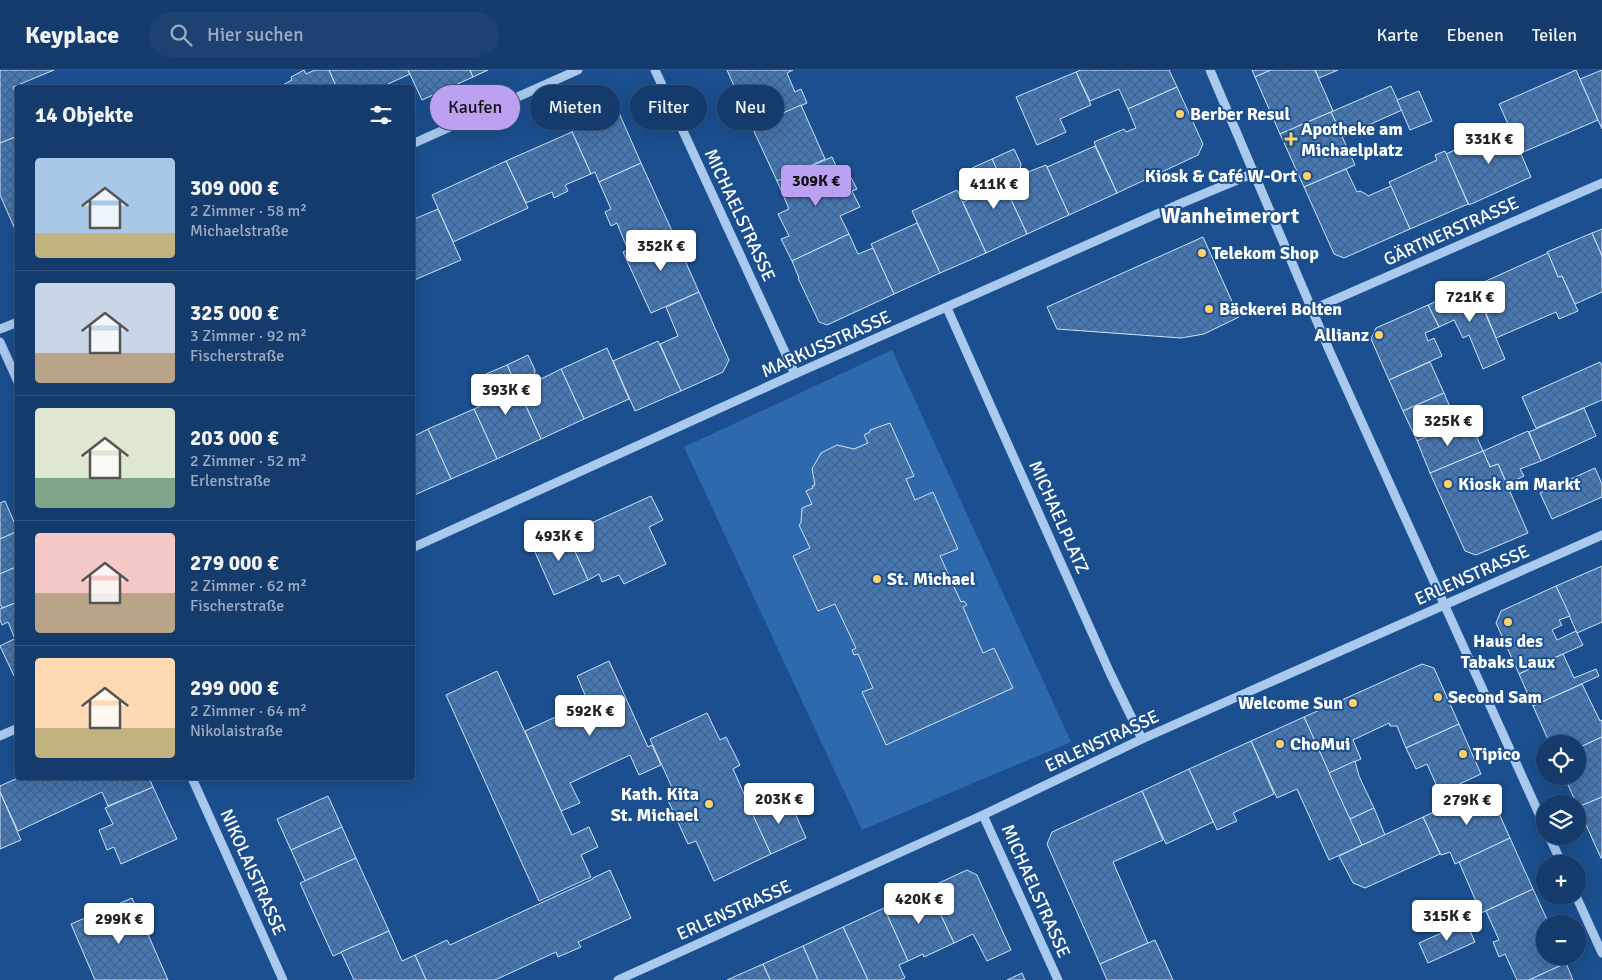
<!DOCTYPE html>
<html lang="de">
<meta charset="utf-8">
<style>
:root{--surface:#143b6b;--page:#1d4271;--text:#f1f3f6;--muted:#9dadc1;--line:#33557e;--accent:#bca0f2}
body{margin:0;font-family:Signika,sans-serif;background:var(--page);color:var(--text);height:100vh;display:flex;flex-direction:column;font-size:19px;white-space:nowrap}
*{box-sizing:border-box;margin:0}
p{font-size:16px;color:var(--muted)}
.icon{flex:none;width:28px;height:28px;fill:none;stroke:currentColor;stroke-width:2;stroke-linecap:round;stroke-linejoin:round}
.map{position:relative;flex:1;overflow:hidden}
.details{position:absolute;left:15px;top:15px;width:400px;height:695px;display:flex;flex-direction:column;background:var(--surface);border-radius:5px;box-shadow:0 5px 20px #0002,0 0 0 1px var(--line)}
.details>*{flex:none}
.hud{position:absolute;left:430px;top:15px;width:475px;height:45px;display:flex;gap:10px}
.tools{position:absolute;left:1536px;top:665px;display:grid;gap:10px}
.tools a{display:grid;place-items:center;width:50px;height:50px;border-radius:50%;background:var(--surface);box-shadow:0 5px 20px #0002,0 0 0 1px var(--line);font-size:25px}
.price{position:absolute;translate:-50% -42px;padding:0 11px;border-radius:5px;background:#fff;color:#222;font-size:16px;line-height:32px;filter:drop-shadow(0 1px 2px #0008)}
.price::after{content:'';position:absolute;left:50%;top:30px;width:15px;height:11px;margin-left:-8px;background:inherit;clip-path:polygon(0 0,100% 0,50% 100%)}
.price.current{background:var(--accent);color:#111}
ul{padding:0;list-style:none}
li{display:flex;align-items:center;gap:15px;height:125px;padding:0 20px}
li+li{border-top:1px solid var(--line)}
li span{display:grid;place-items:center;flex:none;width:140px;height:100px;border-radius:5px;color:#555}
li>.icon{margin-inline-start:auto}
span .icon{width:60px;height:60px;fill:#fffc;stroke-width:1}
li b{font-size:21px}
h2{display:flex;justify-content:space-between;align-items:center;height:60px;padding:0 20px;font-size:21px}
.pill{padding:0 18px;border-radius:22px;background:var(--surface);box-shadow:0 5px 20px #0002,0 0 0 1px var(--line);font-size:18px;line-height:45px}
.pill.current{background:var(--accent);color:#111}
header{display:flex;align-items:center;gap:30px;box-sizing:border-box;height:70px;padding:0 25px;background:var(--surface);border-bottom:1px solid var(--line)}
header strong{font-size:24px}
nav{display:flex;gap:28px;margin-inline-start:auto;font-size:18px}
.search{width:350px;height:45px;background:var(--page);display:flex;align-items:center;gap:12px;box-sizing:border-box;padding:0 18px;border-radius:28px;color:var(--muted);font-size:19px}
.map>svg:first-child{display:block}
</style>
<header>
<strong>Keyplace</strong>
<div class="search"><svg class="icon" aria-label="search" viewBox="0 0 24 24"><circle cx="10" cy="10" r="6"/><path d="M15 15l6 6"/></svg>Hier suchen</div>
<nav><a>Karte</a><a>Ebenen</a><a>Teilen</a></nav>
</header>
<div class="map">
<svg width="1602" height="910" viewBox="0 0 1602 910">
<defs>
<pattern id="building-cross-hatch" width="8" height="8" patternUnits="userSpaceOnUse" patternTransform="scale(1.25)"><rect width="8" height="8" fill="#4478b7"/><path d="M0 0l8 8M0 8l8-8" fill="none" stroke="#486282"/></pattern>
</defs>
<rect width="100%" height="100%" fill="#1b4f8f"/>
<path fill="#2e69ad" d="M892 280 1071 672 862 760 684 377Z"/>
<g fill="url(#building-cross-hatch)" stroke="#cfe3fa">
<path d="M0 0H54L13 17 18 27V66L0 73Z"/>
<path d="M304 0 306 4 315 0H329L337 18H277L292 10 291 7Z"/>
<path d="M329 0H408L410 4 388 14 390 18H337Z"/>
<path d="M408 0H470L473 7 422 30Z"/>
<path d="M470 0H488L473 7Z"/>
<path d="M727 0H793L787 3 795 22 801 19 807 33 752 57Z"/>
<path d="M1081 0H1169L1177 17 1128 39 1119 19 1090 31 1076 2Z"/>
<path d="M1252 0H1271L1255 7Z"/>
<path d="M1271 0H1315L1333 41 1280 64 1255 7Z"/>
<path d="M1315 0H1338L1319 8Z"/>
<path d="M1576 0 1598 50 1521 83 1499 34Z"/>
<path d="M1602 0V59L1580 9Z"/>
<path d="M1076 2 1091 35 1060 49 1066 62 1037 75 1016 27Z"/>
<path d="M1391 16 1402 40 1342 67 1331 42Z"/>
<path d="M1177 17 1203 74 1198 85 1117 123 1094 72 1124 59 1126 62 1136 58 1128 39Z"/>
<path d="M1419 21 1432 51 1410 60 1397 30Z"/>
<path d="M612 27 641 93 599 112 595 102 591 104 566 48Z"/>
<path d="M801 35 825 89 777 111 752 57Z"/>
<path d="M1331 42 1355 95 1304 117 1280 64Z"/>
<path d="M1509 56 1531 107 1469 135 1446 84Z"/>
<path d="M572 62 591 104 565 115 568 121 554 128 552 122 526 133 506 91Z"/>
<path d="M18 66V166L0 125V73Z"/>
<path d="M1095 76 1117 123 1069 145 1047 97Z"/>
<path d="M1014 79 1021 94 1020 101 1028 102 1046 95 1069 145 1027 164 992 89Z"/>
<path d="M1445 81 1468 134 1410 159 1389 112 1437 90 1435 85Z"/>
<path d="M832 87 840 105 848 102 857 119 852 121 860 137 840 146 849 164 792 191 781 169 789 166 778 144 789 139 777 111Z"/>
<path d="M992 89 1027 164 986 183 963 132 980 124 985 116 979 113 972 98Z"/>
<path d="M506 91 528 138 453 172 432 125Z"/>
<path d="M641 93 672 161 628 180 617 153 611 156 605 142 611 139 599 112Z"/>
<path d="M1346 99 1357 122 1360 121 1366 124 1368 126 1391 116 1410 159 1344 188 1334 184 1304 117Z"/>
<path d="M957 120 986 183 940 203 912 141Z"/>
<path d="M438 139 461 190 412 211V150Z"/>
<path d="M917 153 940 203 894 224 871 174Z"/>
<path d="M1602 159V186L1592 163Z"/>
<path d="M672 161 699 222 651 243 623 182Z"/>
<path d="M1592 163 1602 186V222L1575 234 1562 206 1558 207 1547 182Z"/>
<path d="M849 164 858 184 873 178 894 224 827 255 819 252 798 208H799L792 191Z"/>
<path d="M1203 167 1239 247 1204 264 1181 268 1057 259 1047 237Z"/>
<path d="M1548 183 1558 207 1562 206 1578 241 1559 249 1556 242 1496 268 1475 216Z"/>
<path d="M1473 215 1505 289 1483 299 1469 265 1463 268 1454 250 1439 257 1428 235Z"/>
<path d="M699 222 729 290 723 302 681 321 660 274 678 266 666 237Z"/>
<path d="M1428 235 1439 257 1425 263 1428 271 1434 268 1442 286 1389 310 1371 269 1376 258Z"/>
<path d="M658 271 681 321 635 341 613 291Z"/>
<path d="M607 278 629 329 584 349 561 299Z"/>
<path d="M528 285 535 300 534 308H543L561 299 584 349 541 369 507 295Z"/>
<path d="M1430 292 1444 323 1403 341 1389 310Z"/>
<path d="M1600 292 1602 296V330L1536 358 1522 327Z"/>
<path d="M507 295 541 369 497 389 474 339 491 331 498 324 492 320 486 304Z"/>
<path d="M1444 323 1457 353 1417 371 1403 341Z"/>
<path d="M1584 338 1596 366 1541 391 1529 362Z"/>
<path d="M474 339 497 389 451 409 428 359Z"/>
<path d="M890 353 914 406 906 409 915 430 933 422 958 479 940 486 961 532 964 531 967 535 963 537 983 583 994 578 1013 618 886 675 862 622 873 618 858 584 854 585 852 580 856 578 835 534 818 541 793 486 810 478 799 455 801 453 802 438 812 434 806 421 813 418 812 416 815 415 812 399 821 383 837 375 854 379 868 373 864 365 870 362V360Z"/>
<path d="M1457 353 1463 366 1474 361 1483 381 1430 403 1417 371Z"/>
<path d="M428 359 451 409 412 426V367Z"/>
<path d="M1528 361 1541 391 1520 399 1524 406 1507 414 1498 394 1490 397 1483 381Z"/>
<path d="M1483 381 1490 397 1498 394 1528 463 1476 485 1465 481 1430 403Z"/>
<path d="M1595 398 1602 414V427L1552 449 1540 423Z"/>
<path d="M651 426 663 450 649 457 666 494 624 514 619 505 602 512 599 504 588 510 567 464Z"/>
<path d="M5 431 18 461 0 469V433Z"/>
<path d="M564 458 588 510 554 525 531 473Z"/>
<path d="M18 461V496L0 504V469Z"/>
<path d="M18 496V532L2 538 0 534V504Z"/>
<path d="M1602 496V552L1577 563 1556 516Z"/>
<path d="M1556 516 1570 546 1559 550 1562 555 1552 560 1557 570 1576 561 1583 575 1519 604 1496 553 1501 541Z"/>
<path d="M18 532V567L15 569 8 552 2 555 0 550V539Z"/>
<path d="M18 567V604L14 606 0 576Z"/>
<path d="M1563 584 1574 608 1596 599 1599 606 1533 636 1519 604Z"/>
<path d="M609 591 648 677 652 675 661 695 639 705 630 685 570 713 580 733 561 741 525 661 588 632 577 606Z"/>
<path d="M1422 594 1434 598 1459 654 1406 678 1397 656H1390L1389 653 1353 670 1361 689 1329 703 1304 647Z"/>
<path d="M497 601 572 765 589 757 598 777 581 785 591 807 539 831 446 625Z"/>
<path d="M1582 614 1600 651 1602 650V667L1578 678V674H1550L1533 636Z"/>
<path d="M707 643 720 670 726 667 740 695 733 699 771 784 714 811 696 771 688 774 666 726 674 722 650 669Z"/>
<path d="M1304 647 1362 775 1329 790 1297 719 1277 728 1251 671Z"/>
<path d="M1459 654 1481 704 1440 723 1427 694 1416 699 1406 678Z"/>
<path d="M1602 667V727L1578 737 1564 706H1578V678Z"/>
<path d="M1251 671 1274 724 1233 743 1237 751 1217 760 1189 699Z"/>
<path d="M1355 691 1359 706 1374 738 1350 749 1329 703Z"/>
<path d="M1189 699 1213 752 1166 774 1142 721Z"/>
<path d="M18 708H149L153 717 108 736 102 722 18 761 0 722V716Z"/>
<path d="M153 717 177 769 121 794 114 777 107 780 99 760 113 754 105 738Z"/>
<path d="M1487 717 1510 768 1455 794 1450 782 1441 785 1423 747Z"/>
<path d="M1142 721 1163 770 1113 792 1148 873 1100 894 1047 774 1052 762Z"/>
<path d="M0 722 21 770 0 779Z"/>
<path d="M328 726 342 757 291 780 277 749Z"/>
<path d="M788 727 806 768 771 784 752 743Z"/>
<path d="M1602 727V788H1601L1578 737Z"/>
<path d="M1374 738 1385 765 1362 775 1350 749Z"/>
<path d="M1423 747 1440 784 1365 818 1353 813 1339 786Z"/>
<path d="M342 757 356 788 305 811 291 780Z"/>
<path d="M1510 768 1533 819 1481 843 1459 792Z"/>
<path d="M356 788 389 861 333 886 300 813Z"/>
<path d="M610 800 631 848 578 872 581 877 558 887 556 882 495 910H426L415 885 447 870 450 875 593 809V808Z"/>
<path d="M967 800 977 805 1011 880 987 891 973 864 954 873 928 818Z"/>
<path d="M928 818 954 873 924 887 923 884 908 891 884 838Z"/>
<path d="M1533 819 1549 854H1545V886H1563L1566 893 1529 910H1517L1505 884 1499 887 1493 872 1499 870 1486 841Z"/>
<path d="M132 828 168 910H95L71 854Z"/>
<path d="M884 838 908 891 899 895 905 908 900 910H868L843 857Z"/>
<path d="M1466 852 1475 872 1428 893 1419 873Z"/>
<path d="M843 857 868 910H818L803 876Z"/>
<path d="M389 861 402 891 415 885 426 910H354L341 882Z"/>
<path d="M1155 870 1173 910H1107L1100 894Z"/>
<path d="M803 876 818 910H770L763 894Z"/>
<path d="M1566 893 1573 910H1529Z"/>
<path d="M763 894 770 910H727Z"/>
<path d="M1022 903 1025 910H1007Z"/>
</g>
<g fill="none" stroke-linecap="round" stroke-linejoin="round">
<g stroke="#a9c9ee" stroke-width="9">
<path d="M655 0 795 304"/>
<path d="M1210 0 1330 282 1545 757"/>
<path d="M412 74 578 0"/>
<path d="M947 238 1110 603 1142 669"/>
<path d="M1313 239 1602 113"/>
<path d="M0 259 18 252"/>
<path d="M0 272 18 312"/>
<path d="M412 478 795 304 1177 135 1254 103"/>
<path d="M0 666 18 658"/>
<path d="M192 708 283 910"/>
<path d="M983 745 1058 910"/>
<path d="M1549 766 1562 794"/>
<path d="M1576 826 1602 883"/>
<path d="M618 910 983 745 1142 669 1602 465"/>
</g>
</g>
<g fill="#ffd166" stroke="#1b4f8f" stroke-width="2">
<circle cx="1180" cy="44" r="5"/>
<path d="M1288.5 61.5h5v5h5v5h-5v5h-5v-5h-5v-5h5z"/>
<circle cx="1307" cy="106" r="5"/>
<circle cx="1202" cy="183" r="5"/>
<circle cx="1209" cy="239" r="5"/>
<circle cx="1379" cy="265" r="5"/>
<circle cx="1448" cy="414" r="5"/>
<circle cx="877" cy="509" r="5"/>
<circle cx="1508" cy="552" r="5"/>
<circle cx="1438" cy="627" r="5"/>
<circle cx="1353" cy="633" r="5"/>
<circle cx="1280" cy="674" r="5"/>
<circle cx="1463" cy="684" r="5"/>
<circle cx="709" cy="734" r="5"/>
</g>
<g text-anchor="middle" dominant-baseline="central" stroke-width="4" stroke-linejoin="round" paint-order="stroke">
<g font-size="18" font-weight="bold" fill="#fff" stroke="#1b4f8f" text-anchor="start">
<text x="1190" y="44">Berber Resul</text>
<text x="1301" y="59">Apotheke am<tspan x="1301" dy="21">Michaelplatz</tspan></text>
<text x="1297" y="106" text-anchor="end">Kiosk &amp; Café W-Ort</text>
<text x="1212" y="183">Telekom Shop</text>
<text x="1219" y="239">Bäckerei Bolten</text>
<text x="1369" y="265" text-anchor="end">Allianz</text>
<text x="1458" y="414">Kiosk am Markt</text>
<text x="887" y="509">St. Michael</text>
<text x="1508" y="571" text-anchor="middle">Haus des<tspan x="1508" dy="21">Tabaks Laux</tspan></text>
<text x="1448" y="627">Second Sam</text>
<text x="1343" y="633" text-anchor="end">Welcome Sun</text>
<text x="1290" y="674">ChoMui</text>
<text x="1473" y="684">Tipico</text>
<text x="699" y="724" text-anchor="end">Kath. Kita<tspan x="699" dy="21">St. Michael</tspan></text>
</g>
<g font-size="18" fill="#fff" stroke="#1b4f8f">
<text transform="translate(740 145) rotate(65)">MICHAELSTRASSE</text>
<text transform="translate(1451 161) rotate(-24)">GÄRTNERSTRASSE</text>
<text transform="translate(826 274) rotate(-24)">MARKUSSTRASSE</text>
<text transform="translate(1059 447) rotate(66)">MICHAELPLATZ</text>
<text transform="translate(1472 505) rotate(-24)">ERLENSTRASSE</text>
<text transform="translate(1102 671) rotate(-25)">ERLENSTRASSE</text>
<text transform="translate(253 802) rotate(66)">NIKOLAISTRASSE</text>
<text transform="translate(1036 821) rotate(66)">MICHAELSTRASSE</text>
<text transform="translate(734 840) rotate(-24)">ERLENSTRASSE</text>
</g>
<g font-size="22" font-weight="bold" fill="#fff" stroke="#1b4f8f">
<text x="1230" y="145">Wanheimerort</text>
</g>
</g>
</svg>
<div class="tools">
<a><svg class="icon" aria-label="locate" viewBox="0 0 24 24"><circle cx="12" cy="12" r="6"/><path d="M12 2v4M12 18v4M2 12h4M18 12h4"/></svg></a>
<a><svg class="icon" aria-label="layers" viewBox="0 0 24 24"><path d="M12 4l9 5-9 5-9-5zM3 14l9 5 9-5"/></svg></a>
<a>+</a>
<a>−</a>
</div>
<b class="price" style="left:1489px;top:95px">331K €</b>
<b class="price current" style="left:816px;top:137px">309K €</b>
<b class="price" style="left:994px;top:140px">411K €</b>
<b class="price" style="left:661px;top:202px">352K €</b>
<b class="price" style="left:1470px;top:253px">721K €</b>
<b class="price" style="left:506px;top:346px">393K €</b>
<b class="price" style="left:1448px;top:377px">325K €</b>
<b class="price" style="left:559px;top:492px">493K €</b>
<b class="price" style="left:590px;top:667px">592K €</b>
<b class="price" style="left:779px;top:755px">203K €</b>
<b class="price" style="left:1467px;top:756px">279K €</b>
<b class="price" style="left:919px;top:855px">420K €</b>
<b class="price" style="left:1447px;top:872px">315K €</b>
<b class="price" style="left:119px;top:875px">299K €</b>
<div class="hud">
<a class="pill current">Kaufen</a>
<a class="pill">Mieten</a>
<a class="pill">Filter</a>
<a class="pill">Neu</a>
</div>
<section class="details">
<h2>14 Objekte<svg class="icon" aria-label="filters" viewBox="0 0 24 24"><path d="M4 7h16M4 17h16"/><circle cx="9" cy="7" r="2"/><circle cx="15" cy="17" r="2"/></svg></h2>
<ul>
<li><span style="background:linear-gradient(#a9c7e8 75%,#c2b280 0)"><svg class="icon" aria-label="home" viewBox="0 0 24 24"><path d="M3 11l9-7 9 7M6 9v11h12V9"/></svg></span><div><b>309 000 €</b><p>2 Zimmer · 58 m²</p><p>Michaelstraße</p></div></li>
<li><span style="background:linear-gradient(#c9d6e8 70%,#b9a48a 0)"><svg class="icon" aria-label="home" viewBox="0 0 24 24"><path d="M3 11l9-7 9 7M6 9v11h12V9"/></svg></span><div><b>325 000 €</b><p>3 Zimmer · 92 m²</p><p>Fischerstraße</p></div></li>
<li><span style="background:linear-gradient(#dfe7d0 70%,#7fa58c 0)"><svg class="icon" aria-label="home" viewBox="0 0 24 24"><path d="M3 11l9-7 9 7M6 9v11h12V9"/></svg></span><div><b>203 000 €</b><p>2 Zimmer · 52 m²</p><p>Erlenstraße</p></div></li>
<li><span style="background:linear-gradient(#f6c9c9 60%,#b9a48a 0)"><svg class="icon" aria-label="home" viewBox="0 0 24 24"><path d="M3 11l9-7 9 7M6 9v11h12V9"/></svg></span><div><b>279 000 €</b><p>2 Zimmer · 62 m²</p><p>Fischerstraße</p></div></li>
<li><span style="background:linear-gradient(#ffd9b3 70%,#c2b280 0)"><svg class="icon" aria-label="home" viewBox="0 0 24 24"><path d="M3 11l9-7 9 7M6 9v11h12V9"/></svg></span><div><b>299 000 €</b><p>2 Zimmer · 64 m²</p><p>Nikolaistraße</p></div></li>
</ul>
</section>
</div>
